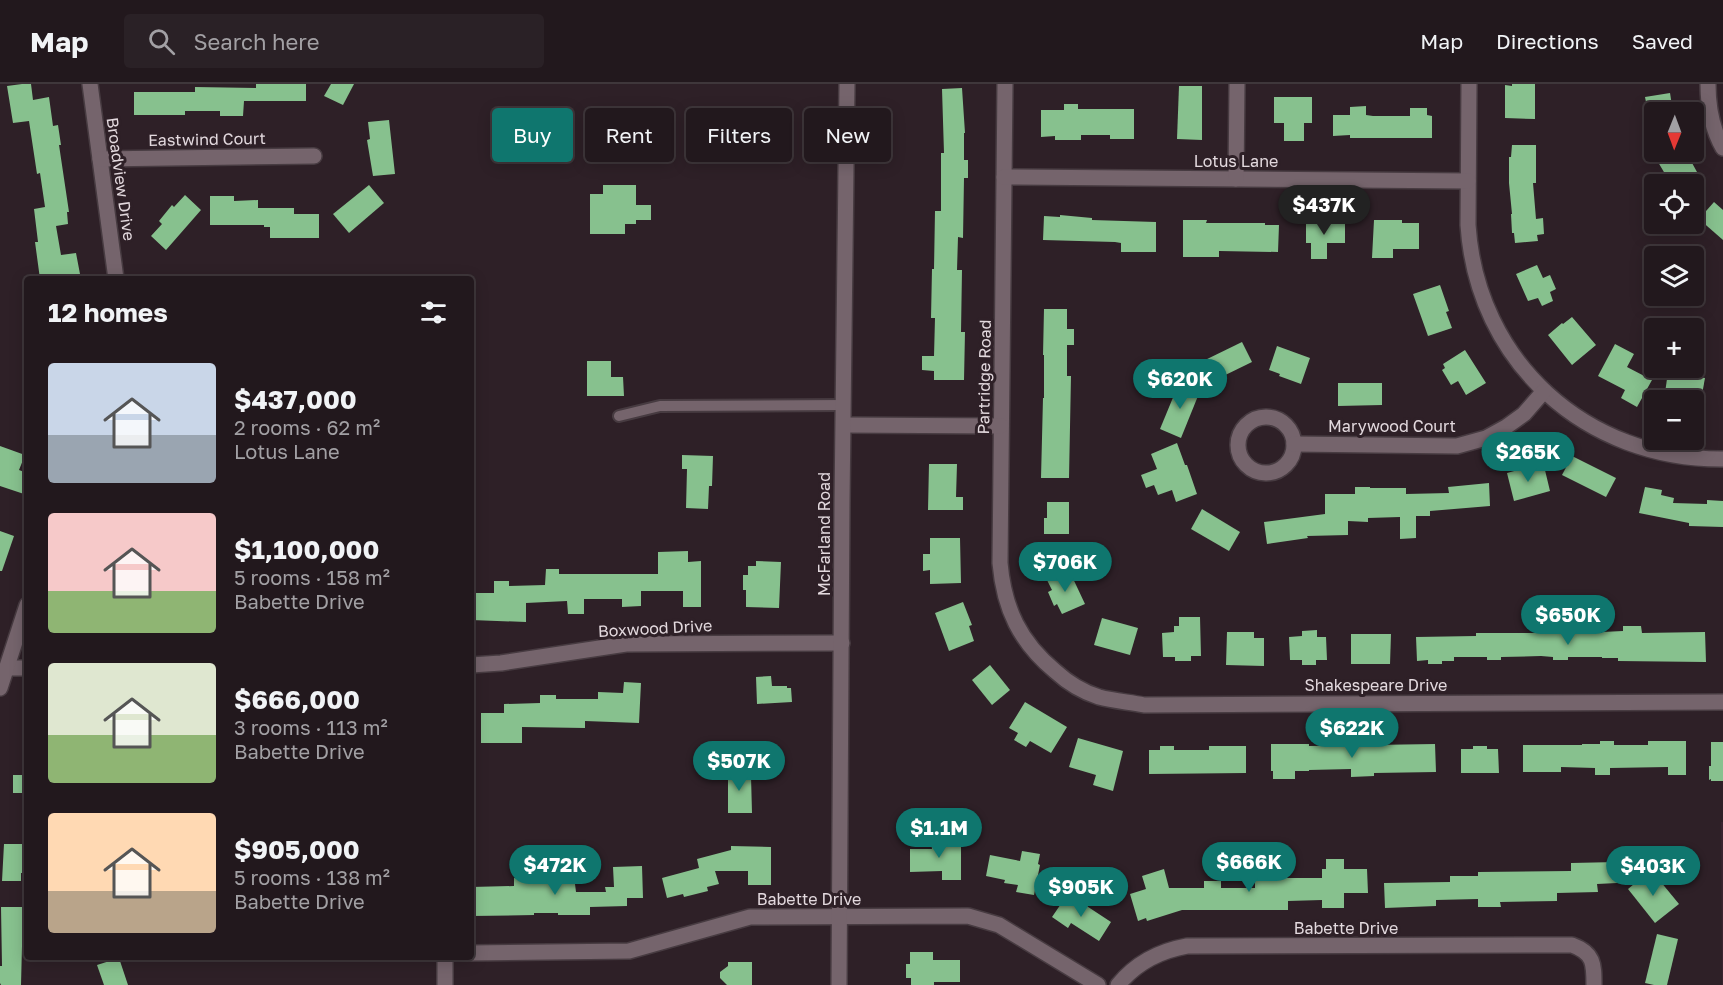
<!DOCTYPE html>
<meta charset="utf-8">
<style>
:root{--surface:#22181d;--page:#2a2126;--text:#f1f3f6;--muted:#a2a0a4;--line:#3f373b;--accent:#0f766e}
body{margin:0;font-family:"Golos Text",sans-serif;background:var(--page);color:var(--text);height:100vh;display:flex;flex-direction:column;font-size:22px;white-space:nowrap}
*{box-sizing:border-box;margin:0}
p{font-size:20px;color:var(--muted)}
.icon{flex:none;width:33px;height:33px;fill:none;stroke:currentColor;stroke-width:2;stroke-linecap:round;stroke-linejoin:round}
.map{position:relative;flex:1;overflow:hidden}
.drawer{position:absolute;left:24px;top:192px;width:450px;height:684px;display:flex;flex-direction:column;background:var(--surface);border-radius:6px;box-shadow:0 3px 15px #0003,0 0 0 2px var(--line)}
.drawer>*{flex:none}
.guide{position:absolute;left:492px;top:24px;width:570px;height:54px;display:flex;gap:12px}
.needle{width:39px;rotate:181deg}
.controls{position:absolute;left:1644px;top:18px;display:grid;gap:12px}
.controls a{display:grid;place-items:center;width:60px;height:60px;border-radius:6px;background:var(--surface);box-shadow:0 3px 15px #0003,0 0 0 2px var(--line);font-size:30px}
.price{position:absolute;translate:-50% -51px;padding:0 14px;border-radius:21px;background:var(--accent);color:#fff;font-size:20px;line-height:39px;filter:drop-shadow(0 2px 3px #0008)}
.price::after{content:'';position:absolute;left:50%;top:36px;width:18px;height:14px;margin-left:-9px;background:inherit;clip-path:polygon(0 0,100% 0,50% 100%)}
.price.on{background:#222;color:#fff}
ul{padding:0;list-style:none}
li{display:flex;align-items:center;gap:18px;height:150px;padding:0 24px}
li span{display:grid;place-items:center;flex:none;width:168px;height:120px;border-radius:6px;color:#555}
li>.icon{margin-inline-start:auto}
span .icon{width:72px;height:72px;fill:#fffc;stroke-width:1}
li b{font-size:26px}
h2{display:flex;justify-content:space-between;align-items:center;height:72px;padding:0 24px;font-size:26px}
.tag{padding:0 21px;border-radius:6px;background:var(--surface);box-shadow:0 3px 15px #0003,0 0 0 2px var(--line);font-size:21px;line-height:54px}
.tag.on{background:var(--accent);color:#fff}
header{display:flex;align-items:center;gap:36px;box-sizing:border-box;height:84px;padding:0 30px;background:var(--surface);border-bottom:2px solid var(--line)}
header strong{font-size:28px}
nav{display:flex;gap:33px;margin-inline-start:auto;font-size:21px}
.search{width:420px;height:54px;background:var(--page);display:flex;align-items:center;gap:15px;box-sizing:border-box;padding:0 21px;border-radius:6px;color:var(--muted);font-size:22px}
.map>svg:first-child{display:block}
</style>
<header>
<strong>Map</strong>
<div class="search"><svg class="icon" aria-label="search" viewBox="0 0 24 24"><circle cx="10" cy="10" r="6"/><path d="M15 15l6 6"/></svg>Search here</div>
<nav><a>Map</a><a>Directions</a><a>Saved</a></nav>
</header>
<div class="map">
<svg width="1723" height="901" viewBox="0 0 1723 901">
<rect width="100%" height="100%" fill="#2e2027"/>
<path fill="#39242f" d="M1721 738H1723V901H1722Z"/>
<g fill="#87c18e">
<path d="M22 0H31L33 16 49 13 53 42 58 41 61 61H59L69 128H67L68 140 56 142 61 171 76 169 80 190 40 195 35 158H38L34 125 45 123 40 89 37 90 29 37 13 39 7 2Z"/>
<path d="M256 0H306V17H244L243 32H220V27H185V31H134V8H195V3L256 4Z"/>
<path d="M331 0H354L343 21 324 12Z"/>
<path d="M1512 0H1535V35L1505 34V1L1512 2Z"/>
<path d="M1179 2H1202V56L1177 55Z"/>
<path d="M962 4 965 49H964V76H968V94H964L963 154 958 153 957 186H962L961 248H965L964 296H934V287L922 286V272H934L935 234H931L932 185H934L935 127H941V69H944L942 5Z"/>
<path d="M1670 9 1673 28H1648L1645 13Z"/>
<path d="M1274 13H1312V39H1304V57H1284V39H1274Z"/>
<path d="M1064 20H1078V25H1134V55H1110V51H1081V56H1055V52L1041 53V26H1064Z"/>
<path d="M1366 22V31L1373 32H1410V24H1427V31L1432 32V54H1350V51L1333 52V31H1350V23Z"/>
<path d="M389 36 395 90 373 92 367 56 370 55 368 38Z"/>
<path d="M1512 61H1536V99H1533L1536 135 1543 134 1544 150 1537 151 1538 157 1515 159 1514 149H1512L1511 130H1512L1509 99V73H1511Z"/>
<path d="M1676 68H1686L1697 88 1695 90 1701 100H1671L1658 78Z"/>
<path d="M369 101 384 119 349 149 333 130Z"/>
<path d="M603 101H636V121H651V136H636V140H625V150H590V110H603Z"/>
<path d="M185 111 201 126 166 166 151 152 162 140 159 137 172 121 174 123Z"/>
<path d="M210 112H234V117L258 116V124H294V130H319V154H270V143H264V141H210Z"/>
<path d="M1714 118 1723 126V156L1699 135Z"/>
<path d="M1060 131 1092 134V136L1156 138V168H1121V159L1115 158 1043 156 1044 132 1060 133Z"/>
<path d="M1183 136H1207L1206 139H1265V141H1279L1278 168 1219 167V173H1183Z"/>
<path d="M1306 136 1345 137V159H1327V175H1311V159H1306Z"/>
<path d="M1374 136H1402V139H1419V165H1393V174H1372Z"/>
<path d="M1537 181 1543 194 1550 191 1556 205 1550 208 1553 217 1542 222 1538 214 1528 217 1516 190Z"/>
<path d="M1440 201 1449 227 1446 228 1452 244 1428 252 1413 210Z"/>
<path d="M1044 225H1067V245H1074V261H1067V292H1071L1069 394H1041L1043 314H1044V271H1043Z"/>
<path d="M1572 233 1596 261 1572 281 1548 251 1562 239 1563 240Z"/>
<path d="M1242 258 1252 278 1211 298 1201 278Z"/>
<path d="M1615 260 1634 270 1627 283 1652 296 1637 323 1621 314 1625 306 1598 292Z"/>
<path d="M1277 262 1310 274 1301 300 1279 292 1280 290 1269 286Z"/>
<path d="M1465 266 1486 299 1466 311 1458 297 1451 301 1442 286 1445 284 1443 280Z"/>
<path d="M587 277H611V293H623L624 312H587Z"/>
<path d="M1668 288 1705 294 1701 316H1664Z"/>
<path d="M1179 299 1200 307 1181 354 1160 345Z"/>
<path d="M1338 299H1382V321L1338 322Z"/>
<path d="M1177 359 1185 381H1187L1197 410 1176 418 1172 406 1158 411 1154 401 1146 404 1141 391 1157 385 1151 370Z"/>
<path d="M0 362 25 371 19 386 27 389V411L0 402Z"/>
<path d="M682 371 713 372 712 402H709L708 425 686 424 687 385H682Z"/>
<path d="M1572 372 1616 394 1606 413 1562 391Z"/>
<path d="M929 380H957L956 413H963V426H928Z"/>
<path d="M1532 382 1533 386 1544 382 1550 407 1514 417 1507 389Z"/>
<path d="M1489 399 1490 422 1430 427V432H1416V454L1400 455V433L1368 434V438L1348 437V451L1307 452 1308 454 1267 460 1264 438 1325 430V410H1355V403H1370V404H1406V410L1449 409 1448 403Z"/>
<path d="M1645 403 1662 406 1661 411 1674 414 1673 419 1707 420V416L1723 417V443L1689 442V439L1639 429Z"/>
<path d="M1047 418H1069V450H1044V434H1047Z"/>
<path d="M1202 425 1240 448 1229 467 1191 445Z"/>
<path d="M0 447 14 452 2 487H0Z"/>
<path d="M930 454H960L961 499 930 500V486L923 487V470H930Z"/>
<path d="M688 467V478L701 477V523H683V507H641V522L622 523V515H584V530H568L567 517 526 519V538L471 536V509H494V497H509V502L545 501 546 485H559V490H658V468Z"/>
<path d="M756 477 781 478 779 524 746 523V506H743V491H748V482H756Z"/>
<path d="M1069 486 1085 520 1062 530 1057 520 1054 522 1048 508 1052 506 1047 496Z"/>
<path d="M963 518 972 541 969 542 974 557 949 567 935 529Z"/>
<path d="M1179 533H1200L1201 572H1191V577H1175V573H1163L1162 549 1174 548V542H1179Z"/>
<path d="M1102 534 1138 544 1130 571 1094 561Z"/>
<path d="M1623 542H1641L1642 549 1705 548 1706 578 1618 577V574H1602V573H1568V576H1553V573L1541 572 1501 573V576H1487V573H1454V577H1442V580H1428V576L1417 577 1416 553 1476 552V549H1602V548L1623 547Z"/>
<path d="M1317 546V553H1326L1327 576H1316V581H1302V576H1290L1289 553 1302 552V547Z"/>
<path d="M1227 548H1254V554H1264V582L1226 581Z"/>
<path d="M1351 550H1391L1390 580H1351Z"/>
<path d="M990 581 1010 606 992 621 972 596Z"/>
<path d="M771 592 772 602H787V604H791L792 618 757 620 756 593Z"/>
<path d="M624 598 641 599 639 639 585 637V644L522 643V659H481V629H504V620L540 619V611H556V615H598V608L623 609Z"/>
<path d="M1025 618 1067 643 1051 669 1030 657 1026 663 1014 656 1018 649 1009 644Z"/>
<path d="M1078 654 1123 667 1113 707 1093 701 1096 691 1069 683Z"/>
<path d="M1600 657H1614V661H1648V657H1686V691H1668V683L1610 684V691H1595V684L1561 683V688H1523V661H1582V660H1600Z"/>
<path d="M1711 658H1723V697H1711V695L1709 696V682H1711Z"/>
<path d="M1271 660H1309V662L1435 660 1436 688 1374 689V692L1351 693V685L1309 686V687H1295V695H1273V687H1271Z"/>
<path d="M1160 662H1174V666H1209V662H1246V689L1149 690V666H1160Z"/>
<path d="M1473 662H1487V665H1498L1499 689H1461V665H1473Z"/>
<path d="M728 685H744V692H751L752 729H728Z"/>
<rect x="13" y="691" width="14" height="18"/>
<path d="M940 756H961V796H942V787L910 788V765H932L931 758H940Z"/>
<path d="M4 760H25V789H21V797H2Z"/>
<path d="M731 762 771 763V801H748V787H715L719 800 707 803 708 807 684 813 683 810 667 814 662 794 699 784 697 775 731 766Z"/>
<path d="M1022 767 1040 770 1038 780 1040 781 1034 811 1016 808 1018 801 1004 799 1005 796 986 792 990 771 1020 777Z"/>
<path d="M1326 775H1344V785H1367L1368 809H1344V824H1322V816L1288 817V826H1182L1147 837 1146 834 1138 837 1130 810 1146 805 1142 792 1164 785 1169 804H1204V797H1221V804H1255V794H1322V785H1326Z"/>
<path d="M1617 778V799L1597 800 1598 808 1557 809V817L1500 818 1501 823H1478V815L1436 816V822L1385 824 1384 799 1450 798V792H1478V788L1571 787V779Z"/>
<path d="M642 782 643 814H627V822L590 823V831H558V829H534V831L471 832V803L514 802V794H532V800H575L576 808H606L605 803H614L613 783Z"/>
<path d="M1651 786 1679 820 1655 839 1628 805Z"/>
<path d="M1067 811 1072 815 1073 813 1111 838 1099 857 1071 839 1068 844 1052 833Z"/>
<path d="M1 823H23L21 901H1L0 899V882H2Z"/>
<path d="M1657 850 1678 855 1667 901H1654L1645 899Z"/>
<path d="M910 868H933V876H960V898H934V901H911V894H906V880H910Z"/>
<path d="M119 874 128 901H104L97 881Z"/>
<path d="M728 878H752V901H727L720 894V888L728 882Z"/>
</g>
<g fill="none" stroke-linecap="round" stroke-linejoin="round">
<defs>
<path id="service" d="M619 332 660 322 844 321"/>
<g id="minor">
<path d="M90 0 116 195"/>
<path d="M1005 0 1000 479C1004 525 1020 558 1055 587 1067 598 1083 608 1099 613 1114 617 1129 618 1144 621L1723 618"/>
<path d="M1469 0 1468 141C1477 278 1586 376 1723 375"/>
<path d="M1708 0C1708 22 1712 45 1723 64"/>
<path d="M100 75 314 72"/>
<path d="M1004 93 1468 97"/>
<path d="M1236 95 1237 0"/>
<circle cx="1266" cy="361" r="28"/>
<path d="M844 341 1001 342"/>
<path d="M1294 360 1457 362 1486 354 1506 343 1524 330 1544 307"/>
<path d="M471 581 501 579 626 560 842 559"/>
<path d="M7 584H27"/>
<path d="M0 604 27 521"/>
<path d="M471 869 629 867 750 833 968 832 999 841 1098 901"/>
<path d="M445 873V901"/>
<path d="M1118 901C1136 879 1159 867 1187 862L1572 861C1594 869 1594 880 1594 901"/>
</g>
<path id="tertiary" d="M839 901 842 419 847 0"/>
</defs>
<use href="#service" stroke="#473b41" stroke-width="14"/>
<use href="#minor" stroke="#473b41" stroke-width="18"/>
<use href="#tertiary" stroke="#473b41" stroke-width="18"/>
<use href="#service" stroke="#75646c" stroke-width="10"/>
<use href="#minor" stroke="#75646c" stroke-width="15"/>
<use href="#tertiary" stroke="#75646c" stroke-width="15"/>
</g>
<g text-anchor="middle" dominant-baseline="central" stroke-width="6" stroke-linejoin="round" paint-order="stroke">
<g font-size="16" fill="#e3d9de" stroke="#2e2027">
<text transform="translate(207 55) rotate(-1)">Eastwind Court</text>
<text x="1236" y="77">Lotus Lane</text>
<text transform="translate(121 95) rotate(82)">Broadview Drive</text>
<text transform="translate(984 293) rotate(-89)">Partridge Road</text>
<text x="1392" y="342">Marywood Court</text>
<text transform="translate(824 450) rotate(-90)">McFarland Road</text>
<text transform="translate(655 544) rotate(-3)">Boxwood Drive</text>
<text x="1376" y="601">Shakespeare Drive</text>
<text x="809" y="815">Babette Drive</text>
<text x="1346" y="844">Babette Drive</text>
</g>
</g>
</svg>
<div class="controls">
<a><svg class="needle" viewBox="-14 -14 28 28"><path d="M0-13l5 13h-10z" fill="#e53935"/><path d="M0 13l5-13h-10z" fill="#a2a0a4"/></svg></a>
<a><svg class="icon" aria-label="locate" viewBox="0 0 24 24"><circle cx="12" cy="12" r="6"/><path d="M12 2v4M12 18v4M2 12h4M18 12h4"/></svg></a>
<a><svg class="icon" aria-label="layers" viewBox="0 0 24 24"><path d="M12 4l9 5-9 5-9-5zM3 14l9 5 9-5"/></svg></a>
<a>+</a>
<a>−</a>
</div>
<b class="price on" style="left:1324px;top:152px">$437K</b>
<b class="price" style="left:1180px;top:326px">$620K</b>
<b class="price" style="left:1528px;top:399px">$265K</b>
<b class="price" style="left:1065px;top:509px">$706K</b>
<b class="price" style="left:1568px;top:562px">$650K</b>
<b class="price" style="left:1352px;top:675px">$622K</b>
<b class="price" style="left:739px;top:708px">$507K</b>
<b class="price" style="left:939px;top:775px">$1.1M</b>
<b class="price" style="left:1249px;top:809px">$666K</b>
<b class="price" style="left:555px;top:812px">$472K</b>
<b class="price" style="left:1653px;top:813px">$403K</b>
<b class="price" style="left:1081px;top:834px">$905K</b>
<div class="guide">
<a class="tag on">Buy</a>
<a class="tag">Rent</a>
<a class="tag">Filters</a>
<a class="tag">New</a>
</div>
<section class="drawer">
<h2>12 homes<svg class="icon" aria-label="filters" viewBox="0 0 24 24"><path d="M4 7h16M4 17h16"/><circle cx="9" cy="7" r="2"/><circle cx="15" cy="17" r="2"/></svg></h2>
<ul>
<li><span style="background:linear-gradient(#c9d6e8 60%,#9aa5b1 0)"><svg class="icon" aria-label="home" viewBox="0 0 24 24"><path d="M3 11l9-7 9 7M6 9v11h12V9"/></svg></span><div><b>$437,000</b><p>2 rooms · 62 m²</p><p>Lotus Lane</p></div></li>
<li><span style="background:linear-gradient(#f6c9c9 65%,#8fb573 0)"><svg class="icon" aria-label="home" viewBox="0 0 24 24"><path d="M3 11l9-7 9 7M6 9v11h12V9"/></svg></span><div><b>$1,100,000</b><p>5 rooms · 158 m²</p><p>Babette Drive</p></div></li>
<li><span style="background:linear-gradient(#dfe7d0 60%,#8fb573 0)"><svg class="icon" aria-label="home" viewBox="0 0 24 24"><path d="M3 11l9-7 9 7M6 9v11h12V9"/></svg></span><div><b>$666,000</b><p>3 rooms · 113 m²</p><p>Babette Drive</p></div></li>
<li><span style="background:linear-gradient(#ffd9b3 65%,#b9a48a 0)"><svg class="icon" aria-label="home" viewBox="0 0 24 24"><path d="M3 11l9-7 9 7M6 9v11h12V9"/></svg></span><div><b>$905,000</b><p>5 rooms · 138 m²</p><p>Babette Drive</p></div></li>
</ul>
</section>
</div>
